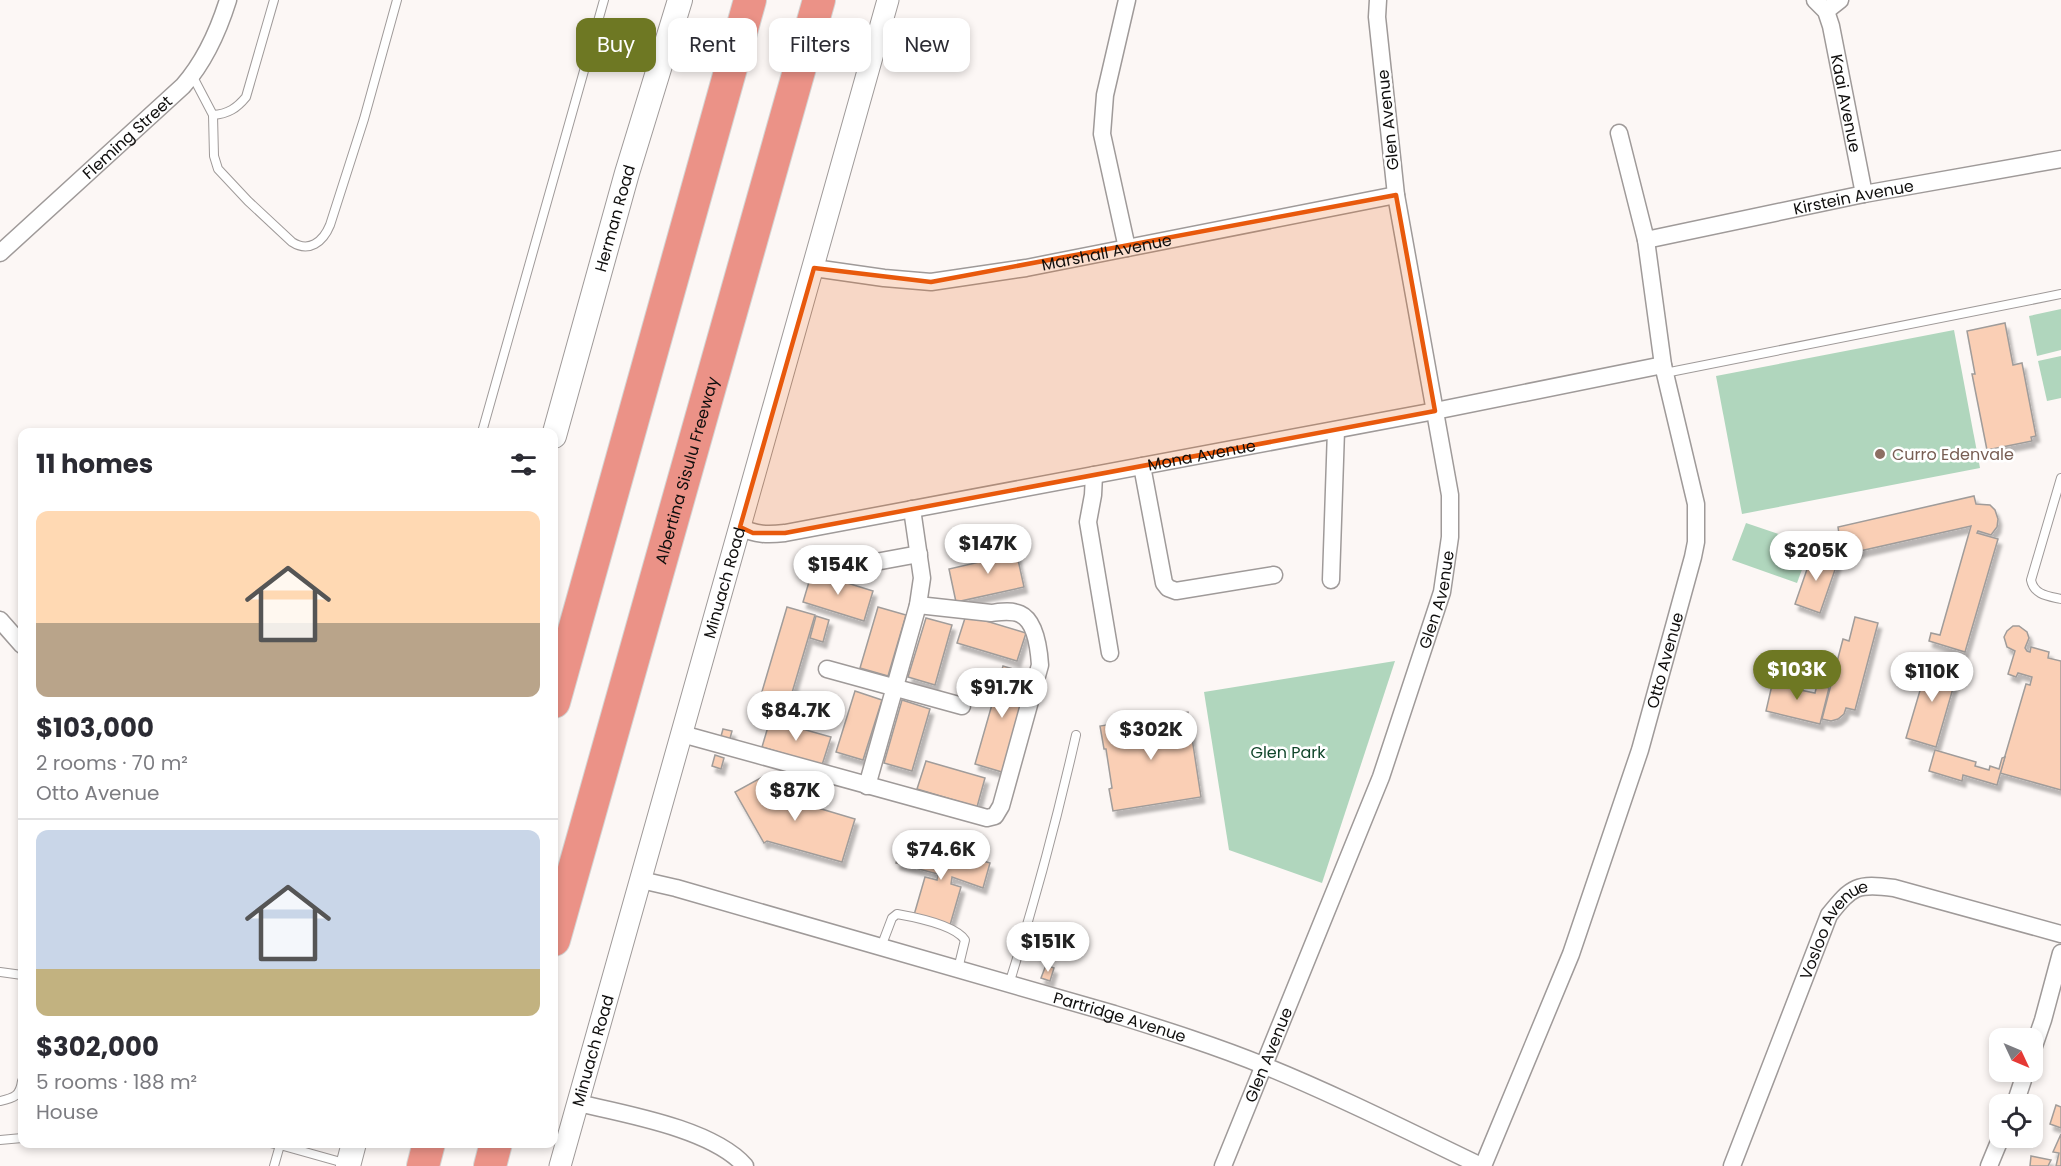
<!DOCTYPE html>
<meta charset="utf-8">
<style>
:root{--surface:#fff;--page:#f7f7f7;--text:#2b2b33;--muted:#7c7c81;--line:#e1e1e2;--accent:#6e7823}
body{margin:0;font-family:Poppins,sans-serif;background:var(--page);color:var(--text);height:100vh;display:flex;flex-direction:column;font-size:22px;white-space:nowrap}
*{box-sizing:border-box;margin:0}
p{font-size:20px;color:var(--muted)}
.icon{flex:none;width:33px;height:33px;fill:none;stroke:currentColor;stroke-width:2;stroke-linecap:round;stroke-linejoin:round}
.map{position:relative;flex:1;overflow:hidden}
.sheet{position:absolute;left:18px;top:428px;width:540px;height:720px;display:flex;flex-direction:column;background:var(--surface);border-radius:12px;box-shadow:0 3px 9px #0003}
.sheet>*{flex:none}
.top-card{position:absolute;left:576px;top:18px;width:570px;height:54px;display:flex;gap:12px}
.needle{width:39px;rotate:134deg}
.buttons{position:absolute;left:1989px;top:1028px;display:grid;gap:12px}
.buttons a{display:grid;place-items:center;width:54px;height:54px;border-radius:12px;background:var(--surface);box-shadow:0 3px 9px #0003;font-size:30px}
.price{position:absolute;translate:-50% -51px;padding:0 14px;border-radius:21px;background:#fff;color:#222;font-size:20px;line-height:39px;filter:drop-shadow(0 2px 3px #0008)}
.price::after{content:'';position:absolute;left:50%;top:36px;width:18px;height:14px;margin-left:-9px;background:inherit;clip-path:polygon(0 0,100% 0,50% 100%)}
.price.on{background:var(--accent);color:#fff}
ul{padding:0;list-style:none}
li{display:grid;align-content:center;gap:12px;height:318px;padding:0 18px}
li+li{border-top:2px solid var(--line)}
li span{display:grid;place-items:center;height:186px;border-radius:12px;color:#555}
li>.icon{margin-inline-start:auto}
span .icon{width:108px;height:108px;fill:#fffc;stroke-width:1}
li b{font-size:26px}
h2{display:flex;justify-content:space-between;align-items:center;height:72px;padding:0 18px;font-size:26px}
.tag{padding:0 21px;border-radius:12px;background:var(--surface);box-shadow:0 3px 9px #0003;font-size:21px;line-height:54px}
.tag.on{background:var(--accent);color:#fff}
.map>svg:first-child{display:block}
</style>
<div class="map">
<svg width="2061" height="1166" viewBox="0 0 2061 1166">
<defs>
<filter id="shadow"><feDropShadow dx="3.5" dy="6" stdDeviation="1.5" flood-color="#0004"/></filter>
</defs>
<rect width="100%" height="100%" fill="#fcf7f5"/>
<g fill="#b0d6bd">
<path d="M2061 309V350L2037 356 2029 316Z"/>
<path d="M1954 330 1980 468 1742 514 1716 376Z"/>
<path d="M2061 356V398L2047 401 2038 361Z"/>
<path d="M1746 523 1811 545 1797 583 1732 560Z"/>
<path d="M1395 661 1322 883 1229 850 1204 692Z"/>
</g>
<g fill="#facfb5" stroke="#a09c9a" stroke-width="1.5" filter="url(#shadow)">
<path d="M2005 323 2013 365 2022 363 2036 436 2031 437 2032 441 1987 450 1972 374H1975L1967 331Z"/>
<path d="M1974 496 1976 504 1990 505 1995 510 1998 519 1997 527 1991 535 1978 531 1977 533 1998 539 1965 652 1929 641 1931 633 1940 635 1971 526 1833 557 1831 546 1825 548 1822 537 1839 534 1838 527Z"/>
<path d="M1015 546 1024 587 956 602 949 569 984 561 982 553Z"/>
<path d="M1813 552 1838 561 1820 613 1795 604Z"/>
<path d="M812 572 873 591 864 621 803 602Z"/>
<path d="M787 607 815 615 786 713 758 705Z"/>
<path d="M878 607 906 615 888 676 860 668Z"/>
<path d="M966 615 1026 633 1017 661 957 643Z"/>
<path d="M816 616 829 620 823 642 810 638Z"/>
<path d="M1855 617 1878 623 1855 710 1846 708 1844 714 1838 719 1831 721 1822 719 1843 639 1849 641Z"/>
<path d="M926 618 952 625 935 685 908 677Z"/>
<path d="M2013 626H2019L2027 632 2029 638 2025 648 2027 651 2030 652 2031 647 2049 652 2048 658 2061 661V790L2000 773 2026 684 2030 685 2032 677 2018 673 2016 677 2008 674 2015 651 2007 647 2004 637 2007 631Z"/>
<path d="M1918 663 1929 666 1930 663 1958 671 1936 747 1906 738 1924 677 1915 674Z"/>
<path d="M1003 666 1030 674 1002 772 975 764Z"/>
<path d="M1780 675 1798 679 1795 689 1815 693 1817 685 1829 688 1820 724 1766 711 1772 685 1777 686Z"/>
<path d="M855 691 882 700 863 760 836 752Z"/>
<path d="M902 700 930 709 912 771 884 763Z"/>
<path d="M1188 712 1201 797 1113 811 1109 789 1112 788 1106 749H1104L1100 726Z"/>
<path d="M770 720 831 737 822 765 762 747Z"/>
<path d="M723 729 732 731 729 742 720 740Z"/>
<path d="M1935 750 1976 762 1975 766 1989 770 1990 766 1999 769 2002 758 2005 757 1997 785 1963 775 1962 781 1929 771Z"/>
<path d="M715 755 724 758 721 769 712 766Z"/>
<path d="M926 761 985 778 977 807 917 789Z"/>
<path d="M766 775 778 796 855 819 842 862 767 841 764 843 735 792Z"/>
<path d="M902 844 978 865 980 860 990 863 983 888 952 877 951 884 961 887 950 925 914 915 925 877 937 880 938 874 896 863Z"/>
<path d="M1046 965 1054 968 1050 981 1041 978Z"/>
<path d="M2056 1105 2061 1107V1128L2050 1124Z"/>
<path d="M2061 1134V1166H2056L2059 1153 2053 1152Z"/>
<path d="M2031 1156 2051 1160 2048 1166H2030Z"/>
</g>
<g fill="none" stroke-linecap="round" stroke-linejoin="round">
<defs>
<g id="service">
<path d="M192 75 213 115 214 156 218 169 248 201 292 242C309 253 323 242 330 225L364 119 397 0"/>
<path d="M213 115C228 114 237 108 246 97L274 0"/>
<path d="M1665 373 2061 294"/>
<path d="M482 432 604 0"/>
<path d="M2061 478 2031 580C2034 595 2048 596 2061 599"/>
<path d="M881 947 892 918 897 914C914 917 955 925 965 940L958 969"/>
<path d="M0 972 22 975"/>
<path d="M1009 984C1035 902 1057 819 1076 735"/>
<path d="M0 1101C14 1098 20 1096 22 1081"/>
<path d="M0 1140 22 1138"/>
<path d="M271 1143 280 1145"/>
<path d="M274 1166 280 1145 348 1164"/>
</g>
<g id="minor">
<path id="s1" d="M1815 0 1826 11 1831 26 1864 194"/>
<path d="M1826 11 1840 0"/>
<path id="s2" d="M1646 240 1864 194 2061 159"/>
<path d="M1127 248 1102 134 1105 95 1127 0"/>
<path id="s3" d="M0 253 183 86C205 61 218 32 228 0"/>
<path id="s4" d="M814 268 884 278 931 282 1026 268 1396 195"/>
<path d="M1142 466 1164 583 1168 588 1176 591 1274 575"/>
<path d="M1094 475 1093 495 1088 522 1110 653"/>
<path id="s5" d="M740 527C756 535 768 535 785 533L1435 411 1663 365"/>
<path d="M843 568 919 554"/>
<path d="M1331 580 1336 430"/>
<path d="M0 620 22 645"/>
<path d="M827 669 962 706"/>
<path d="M682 734 987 818 995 816 1001 806 1040 665C1039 650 1036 621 1020 614 1011 610 1000 612 991 613L918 605"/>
<path d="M867 786 918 605 922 578 912 509"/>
<path id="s6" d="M641 880 676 888 1114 1014C1165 1030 1216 1046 1265 1066 1339 1096 1410 1132 1481 1166"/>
<path d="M2032 1052 2043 1020 2061 953"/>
<path d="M578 1103C625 1114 713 1129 745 1166"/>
<path d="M2015 1104 2026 1071"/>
<path id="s7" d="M1223 1166 1381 777 1442 592 1450 537V495L1396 195 1377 17 1378 0"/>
<path id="s8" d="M1483 1166 1571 954 1640 750 1693 557 1696 542V504L1663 365 1646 240 1619 133"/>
<path id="s9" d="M1732 1166 1829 915C1852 886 1857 883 1894 888L2061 934"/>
<path d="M1989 1166 2001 1137"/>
</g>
<g id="tertiary">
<path id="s10" d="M560 1166 888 0"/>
</g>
<g id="secondary">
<path id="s11" d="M554 436 627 173 680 0"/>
<path d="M348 1166 354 1143"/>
</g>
<g id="motorway">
<path d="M554 702 750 0"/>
<path id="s12" d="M554 940 819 0"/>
<path d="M423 1166 429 1143"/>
<path d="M490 1166 496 1143"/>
</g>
</defs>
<use href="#service" stroke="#9f9a99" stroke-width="10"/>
<use href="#minor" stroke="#9f9a99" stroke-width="19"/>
<use href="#tertiary" stroke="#9f9a99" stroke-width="23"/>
<use href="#secondary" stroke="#9f9a99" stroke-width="26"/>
<use href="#motorway" stroke="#d4d4d3" stroke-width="34"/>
<use href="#service" stroke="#fff" stroke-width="8"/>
<use href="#minor" stroke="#fff" stroke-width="16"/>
<use href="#tertiary" stroke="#fff" stroke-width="21"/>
<use href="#secondary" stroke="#fff" stroke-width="24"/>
<use href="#motorway" stroke="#eb9287" stroke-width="32"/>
</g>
<path fill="#e8590c" fill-opacity="0.2" stroke="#e8590c" stroke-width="4.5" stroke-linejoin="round" d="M1396 195 1435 411 785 533H753L740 527 814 268 931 282Z"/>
<circle fill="#8d6e63" stroke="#fff" stroke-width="2" cx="1880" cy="454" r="6"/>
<g text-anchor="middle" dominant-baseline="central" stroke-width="5" stroke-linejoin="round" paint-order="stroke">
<g font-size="16" fill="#0f0e0d" stroke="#fff">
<text stroke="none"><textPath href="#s1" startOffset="110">Kaai Avenue</textPath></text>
<text transform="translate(1388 120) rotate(-96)">Glen Avenue</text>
<text stroke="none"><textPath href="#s3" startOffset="172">Fleming Street</textPath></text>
<text stroke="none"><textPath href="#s2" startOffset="212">Kirstein Avenue</textPath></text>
<text stroke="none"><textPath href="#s11" startOffset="226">Herman Road</textPath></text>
<text stroke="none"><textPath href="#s4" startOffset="296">Marshall Avenue</textPath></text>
<text stroke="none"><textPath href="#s5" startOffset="470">Mona Avenue</textPath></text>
<text stroke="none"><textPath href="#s12" startOffset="488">Albertina Sisulu Freeway</textPath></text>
<text stroke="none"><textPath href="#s10" startOffset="606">Minuach Road</textPath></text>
<text stroke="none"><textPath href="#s7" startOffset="606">Glen Avenue</textPath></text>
<text stroke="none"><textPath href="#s8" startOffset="538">Otto Avenue</textPath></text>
<text stroke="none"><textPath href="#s9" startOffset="260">Vosloo Avenue</textPath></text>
<text stroke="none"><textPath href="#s6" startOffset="498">Partridge Avenue</textPath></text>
<text stroke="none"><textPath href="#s10" startOffset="120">Minuach Road</textPath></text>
<text stroke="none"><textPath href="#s7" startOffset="120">Glen Avenue</textPath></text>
</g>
<g font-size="16" fill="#785e54" stroke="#fff" text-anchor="start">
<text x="1892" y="454">Curro Edenvale</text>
</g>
<g font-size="16" fill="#11462b" stroke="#fff">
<text x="1288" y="752">Glen Park</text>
</g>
</g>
</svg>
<div class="buttons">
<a><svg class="needle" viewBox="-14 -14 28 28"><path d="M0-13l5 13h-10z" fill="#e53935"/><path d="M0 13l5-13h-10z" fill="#7c7c81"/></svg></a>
<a><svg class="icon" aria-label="locate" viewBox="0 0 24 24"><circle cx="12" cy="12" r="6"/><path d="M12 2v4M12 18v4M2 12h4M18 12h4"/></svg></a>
</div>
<b class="price" style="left:988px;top:575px">$147K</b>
<b class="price" style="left:1816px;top:582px">$205K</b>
<b class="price" style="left:838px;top:596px">$154K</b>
<b class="price on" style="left:1797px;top:701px">$103K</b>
<b class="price" style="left:1932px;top:703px">$110K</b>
<b class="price" style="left:1002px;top:719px">$91.7K</b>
<b class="price" style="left:796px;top:742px">$84.7K</b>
<b class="price" style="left:1151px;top:761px">$302K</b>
<b class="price" style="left:795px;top:822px">$87K</b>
<b class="price" style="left:941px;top:881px">$74.6K</b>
<b class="price" style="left:1048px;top:973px">$151K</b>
<div class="top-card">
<a class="tag on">Buy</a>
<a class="tag">Rent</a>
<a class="tag">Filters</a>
<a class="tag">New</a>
</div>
<section class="sheet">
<h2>11 homes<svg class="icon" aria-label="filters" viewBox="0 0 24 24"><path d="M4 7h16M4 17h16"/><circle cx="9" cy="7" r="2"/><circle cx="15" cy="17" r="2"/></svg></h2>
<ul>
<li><span style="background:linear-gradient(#ffd9b3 60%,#b9a48a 0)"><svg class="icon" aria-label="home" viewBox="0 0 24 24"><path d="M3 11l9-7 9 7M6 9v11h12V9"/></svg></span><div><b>$103,000</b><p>2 rooms · 70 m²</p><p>Otto Avenue</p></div></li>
<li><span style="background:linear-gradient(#c9d6e8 75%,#c2b280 0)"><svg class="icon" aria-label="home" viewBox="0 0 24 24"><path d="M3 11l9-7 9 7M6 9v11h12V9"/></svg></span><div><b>$302,000</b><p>5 rooms · 188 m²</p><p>House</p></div></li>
</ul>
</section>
</div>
